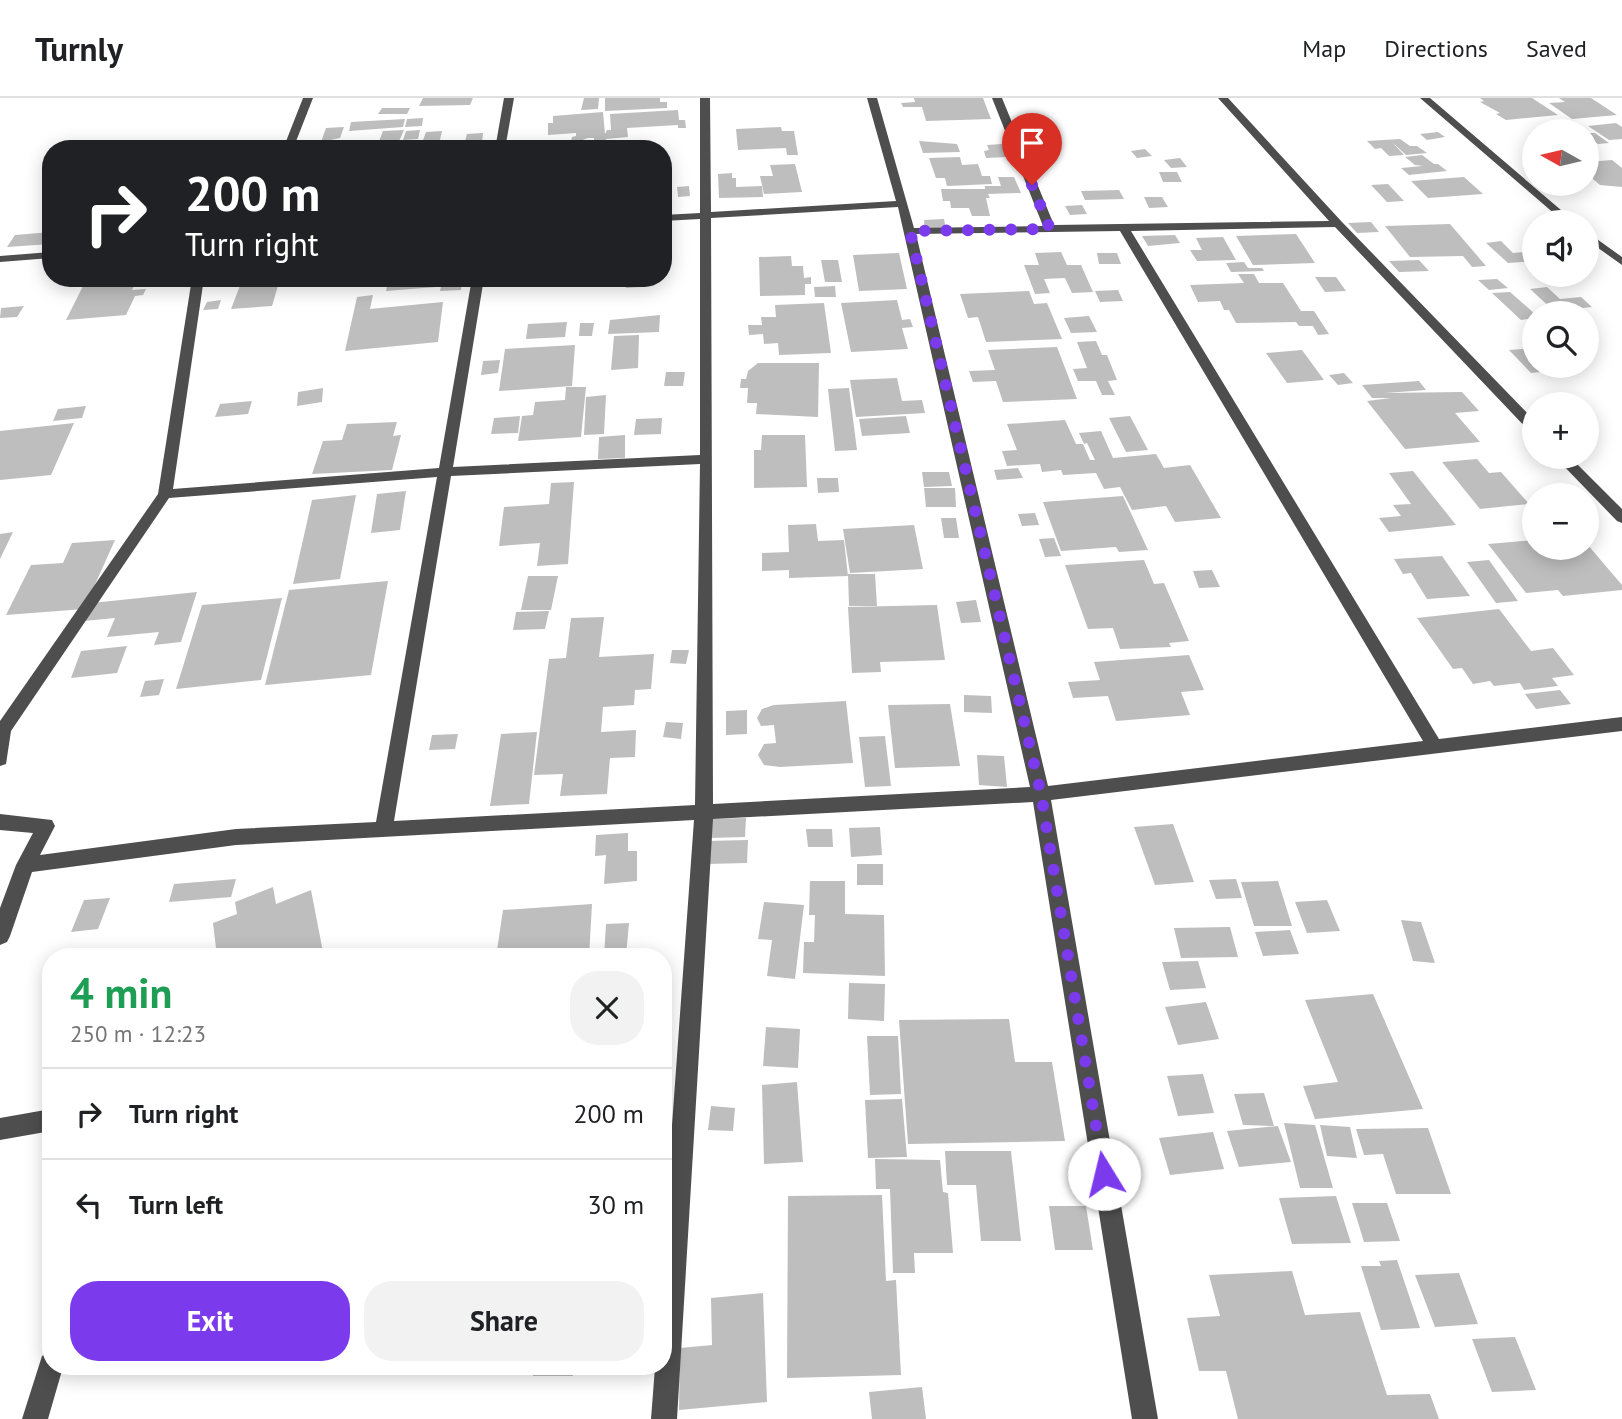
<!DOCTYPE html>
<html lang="en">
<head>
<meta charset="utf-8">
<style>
  body { margin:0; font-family:"PT Sans",sans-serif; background:#f2f2f2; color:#202124; height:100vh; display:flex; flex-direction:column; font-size:26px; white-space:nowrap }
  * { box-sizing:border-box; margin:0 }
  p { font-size:23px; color:#757577 }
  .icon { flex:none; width:38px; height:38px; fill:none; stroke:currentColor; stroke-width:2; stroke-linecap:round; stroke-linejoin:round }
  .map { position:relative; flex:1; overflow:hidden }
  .drawer { position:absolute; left:42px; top:850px; width:630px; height:427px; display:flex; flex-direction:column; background:#fff; border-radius:28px; box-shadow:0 4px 18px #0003 }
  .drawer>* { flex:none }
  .hud { position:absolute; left:42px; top:42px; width:630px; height:147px; border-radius:28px; box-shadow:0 4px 18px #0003; background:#202124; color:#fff; overflow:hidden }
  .needle { width:46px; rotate:278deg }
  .fabs { position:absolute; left:1522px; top:21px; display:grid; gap:14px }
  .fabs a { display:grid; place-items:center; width:77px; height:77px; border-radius:50%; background:#fff; box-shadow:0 4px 18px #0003; font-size:35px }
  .pin { position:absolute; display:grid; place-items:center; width:60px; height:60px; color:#fff; margin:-72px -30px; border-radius:50% 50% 50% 0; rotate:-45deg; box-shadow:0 0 7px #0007 }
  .pin .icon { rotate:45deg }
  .me { position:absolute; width:77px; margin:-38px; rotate:351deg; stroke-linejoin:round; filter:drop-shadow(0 0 5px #0008) }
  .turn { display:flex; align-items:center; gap:24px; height:147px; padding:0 28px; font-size:32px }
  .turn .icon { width:91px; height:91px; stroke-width:2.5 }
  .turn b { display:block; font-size:49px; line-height:60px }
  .round { display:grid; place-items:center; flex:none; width:74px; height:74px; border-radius:28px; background:#f2f2f2 }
  .summary { display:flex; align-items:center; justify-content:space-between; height:119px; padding:0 28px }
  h1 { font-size:42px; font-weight:700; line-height:52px; color:#1e9e55 }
  .action { display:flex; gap:14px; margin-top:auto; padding:14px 28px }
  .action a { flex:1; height:80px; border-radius:28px; background:#7c3aed; color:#fff; font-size:28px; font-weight:700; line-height:80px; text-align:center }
  .action a+a { background:#f2f2f2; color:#202124 }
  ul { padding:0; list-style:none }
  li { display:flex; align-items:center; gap:21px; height:91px; padding:0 28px; border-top:2px solid #e0e0e0 }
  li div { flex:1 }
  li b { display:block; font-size:26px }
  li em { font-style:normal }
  header { display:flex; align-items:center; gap:42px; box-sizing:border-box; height:98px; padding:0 35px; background:#fff; border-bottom:2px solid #e0e0e0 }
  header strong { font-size:33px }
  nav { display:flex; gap:38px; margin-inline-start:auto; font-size:24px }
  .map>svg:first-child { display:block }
  .building { fill:#bebebe }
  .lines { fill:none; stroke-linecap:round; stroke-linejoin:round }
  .minor { fill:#4e4e4e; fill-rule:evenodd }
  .route { stroke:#7c3aed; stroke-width:12; stroke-dasharray:0 21.6 }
</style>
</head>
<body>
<header>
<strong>Turnly</strong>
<nav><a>Map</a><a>Directions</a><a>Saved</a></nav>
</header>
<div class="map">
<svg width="1622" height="1321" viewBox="0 0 1622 1321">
  <rect width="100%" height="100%" fill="#fff"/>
  <path class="building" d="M423,0H473L470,7L419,8Z
    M584,0H599L598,11L581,12Z
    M605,0H660V4H667V10L605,13Z
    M914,0H983L991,21L926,23L922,9H903L901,5L915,4Z
    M1480,0H1532L1558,17L1506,22L1496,16L1500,15L1480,4L1484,3Z
    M1559,0H1591L1617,17L1572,21L1549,5L1565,4Z
    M382,10H410L407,16H378Z
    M678,12L679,22H685L686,30H678V27L627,30L628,39L606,41L607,47L594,48V40H588L580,43H587L585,51H550L552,44L571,43L572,39L576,38V35L548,37V25H553V18L603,14L605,36L607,32H611L610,16Z
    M423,20L422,28L405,29L407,21Z
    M405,21L403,29L349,33L351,24Z
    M1616,25L1622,29V41L1609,42L1588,28Z
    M344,29L340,40L321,44L326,30Z
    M781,29L782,33H794L798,57H787L786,50L738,52L736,31Z
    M404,32L396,50L376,51L383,33Z
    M420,32L418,41L403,42L406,33Z
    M442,33L440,42H423L426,34Z
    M1438,34L1445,39L1427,42L1420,36Z
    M483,35L482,46L464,47L467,36Z
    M1587,35H1595L1609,45L1598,46L1587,39Z
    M1400,41L1410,48H1417L1427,55L1406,57L1392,44L1404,57L1389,58L1381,50L1375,51L1367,43Z
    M360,42L357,50L338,51L340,43Z
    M919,43L957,46L960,54L923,55Z
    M1002,46L1007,59L986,60L984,53L989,52L987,47Z
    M1145,51L1152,58L1137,60L1131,53Z
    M1422,57L1434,66H1438L1447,73L1409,77L1401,70L1423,68L1415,67L1405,59Z
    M960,59L962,67L978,66L982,78H990L992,86L947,88L945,80H936L929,60Z
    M1180,60L1187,69L1171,70L1164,62Z
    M1612,62L1622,70V89L1600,87L1587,76V72H1590L1587,64Z
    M795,66L802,94L764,96L760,78H773L770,67Z
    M1159,74H1177L1182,84H1163Z
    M732,75V80H736V89L762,88L763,99L719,100L718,76Z
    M998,79H1014L1021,95L988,96L990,100H986L990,118H972L969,110H951L950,103H943L941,91H985V88H1001Z
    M1464,79L1483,96L1428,100L1411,83Z
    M1388,86L1404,103L1387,104L1371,87Z
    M689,88L690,98L678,99L677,89Z
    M1119,92L1124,101L1085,102L1081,93Z
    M1144,99H1162L1168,109L1149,110Z
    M1082,107L1087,116L1070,117L1065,108Z
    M944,121L946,132H925L924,122Z
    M1371,124L1379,134L1357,135L1348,125Z
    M1450,126L1486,168L1472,169L1463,158L1410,159L1385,128Z
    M51,134V146L7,149L15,137Z
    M1296,136L1315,165L1253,167L1236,138Z
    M1175,137L1180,145L1148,148L1142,138Z
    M1223,139L1236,162L1197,163L1190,152H1202L1196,140Z
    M1501,143L1513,155L1534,153L1535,163L1508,165L1486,145Z
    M1061,154L1067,167H1081L1093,194L1072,195L1065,180L1044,181L1050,195L1035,196L1024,167H1039L1035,155Z
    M899,155L907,191L859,193L853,157Z
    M1097,155H1117L1121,166H1099Z
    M791,158L792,168H803L804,180L811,179V186H805V197L760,198L759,159Z
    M821,162H838L842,184H825Z
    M1419,162L1429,173L1399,174L1389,163Z
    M1244,164L1248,170H1262L1264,173L1231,174L1226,165Z
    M1238,176H1254L1259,185H1283L1301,213H1314L1329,236L1318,237L1313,228H1299L1296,224L1236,225L1229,212H1224L1220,203L1198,204L1190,187L1244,185Z
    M1315,179H1336L1346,193L1325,194Z
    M87,180H138L132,192L146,191L143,197L135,198L126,217L66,222Z
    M389,180H438L436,189L386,193Z
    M443,180H462L461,192L440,193Z
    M280,181L272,208L231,211L241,185Z
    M654,181V188L626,190V182Z
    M1497,181L1508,190L1489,192L1478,182Z
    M835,188L836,199H815L814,189Z
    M1547,189L1560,201L1581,199L1592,209L1554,213L1530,191Z
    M1118,192L1123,203L1100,204L1095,193Z
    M1029,193L1034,206L1047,205L1062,241L986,244L978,219L968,220L960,196Z
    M1510,194L1535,216V220L1521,222L1492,195Z
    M373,197L370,211L443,204L438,244L345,253L357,199Z
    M221,202L218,211L203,212L207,204Z
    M897,202L902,222L910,221L913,229L902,230L908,251L851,254L841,205Z
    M824,205L831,255L779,257L778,245L764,246L763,236L749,237L748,227H762L761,219H776L775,207Z
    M24,208L17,219L0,220L1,210Z
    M660,217L659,234L608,236L610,222Z
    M1089,218L1097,234L1071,235L1064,220Z
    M567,224L565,239L526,241L528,226Z
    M580,225H594L592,238H579Z
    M639,237L638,270L611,272L614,238Z
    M1096,243L1102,257H1107L1117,282L1108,283L1115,297H1102L1096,283H1078L1073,271L1087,270L1077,244Z
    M575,247L572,288L499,293L505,251Z
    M1057,249L1077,301L1003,304L996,283L973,284L969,273L995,272L988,252Z
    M1535,250V268H1563L1567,271L1531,275L1509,252Z
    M1302,252L1324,282L1287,285L1266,255Z
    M500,262L498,275L481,277L483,263Z
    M758,265H819L818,319L756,316L757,305H747L748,290H740L741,281H746L748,273Z
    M666,274H685L683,288H664Z
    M1344,275L1353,285L1338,287L1329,277Z
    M897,280L902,303L922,302L925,315L856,319L850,282Z
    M1419,283L1426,292L1385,295L1462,294L1479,313L1455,315L1480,344L1405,351L1367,303L1391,300H1372L1362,287Z
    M566,289H586L581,339L518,343L522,318L533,317L535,304L565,302Z
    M323,290L322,304L297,308L298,294Z
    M849,290L857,352L835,353L828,291Z
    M606,297L604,336L584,337L586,299Z
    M252,303L248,316L215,319L220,306Z
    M86,308L82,320L53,323L58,311Z
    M520,318L518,335L491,336L494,320Z
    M906,318L910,335L862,338L859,321Z
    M1130,318L1148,352L1126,354L1109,320Z
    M662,320L661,336L634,337L636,321Z
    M1065,322L1076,346H1083L1090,362H1095L1087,345L1084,346L1079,335L1101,333L1113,360L1156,356L1164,370L1190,367L1221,420L1175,424L1166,408L1132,412L1120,389L1104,391L1096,375L1063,377L1061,372L1042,374L1040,366L1007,368L1002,353L1017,352L1007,326Z
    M397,324L393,338L401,337L392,372L312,376L323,343L342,342L347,326Z
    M74,325L51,377L0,382V333Z
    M625,337V360L598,361L599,339Z
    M762,337H805L807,389L754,390V352H761Z
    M1477,361L1489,375L1501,374L1529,406L1480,411L1442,364Z
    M1018,370L1023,380L997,382L994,372Z
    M1413,373L1456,427L1389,434L1379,420L1401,418L1393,407L1411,406L1389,375Z
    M922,374H949L952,388L924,389Z
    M817,380H838L839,394L818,395Z
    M574,384L568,466L537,468L540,445L499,448L504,409L549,406L551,385Z
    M924,390H955L956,409H926Z
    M406,393L400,432L371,435L377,396Z
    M356,397L340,481L293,486L312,402Z
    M1123,398L1148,452L1119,454L1116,449L1061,453L1043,404Z
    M1035,415L1039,427L1022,428L1018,416Z
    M941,420H956L959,440H944Z
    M816,426L818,443L844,442L848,478L789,480V472L762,473V455L789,454L788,427Z
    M914,427L923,471L850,475L843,431Z
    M13,434L0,461V436Z
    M1054,440L1061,458L1045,459L1039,441Z
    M115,442L84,511L6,517L31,467L63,465L72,445Z
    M1535,442V450H1587V446L1622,487V492L1563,498L1558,492L1526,495L1488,446Z
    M1442,458L1470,498L1427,501L1411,475L1403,476L1394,461Z
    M1144,462L1154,486L1164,485L1189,543L1169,545L1171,549L1120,551L1113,530L1088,531L1065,467Z
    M1489,462L1518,503L1496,505L1467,464Z
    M1212,472L1220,489L1199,490L1193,473Z
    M848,476H875L877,508H849Z
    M528,478H558L551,512H521Z
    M388,483L371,577L265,587L289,492Z
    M197,494L181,544L154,547L159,534L107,539L115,520L84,523L92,505Z
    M282,500L261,582L176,591L202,507Z
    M976,502L981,524L961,525L956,504Z
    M937,507L945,562L880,564L881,574L852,575L848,509Z
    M1499,511L1531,553L1553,550L1574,577L1552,580L1558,588L1524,592L1520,585L1494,588L1490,583L1473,586L1462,570L1453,571L1417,520Z
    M549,513L545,531L513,532L516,514Z
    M604,519L599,559L654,556L651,591L635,592L634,607L603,609L601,634L636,632L635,659L610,660L607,696L560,698L563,676L534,677L549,561L566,560L571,520Z
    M127,548L117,575L71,580L81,553Z
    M672,552H689L686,566L670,565Z
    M1189,557L1204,592L1181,594L1190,617L1116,623L1108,598L1073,600L1068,584L1100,582L1094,564Z
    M164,581L159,597L140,599L145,583Z
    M1560,592L1571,606L1536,611L1525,596Z
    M964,597L991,598L992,615L964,614Z
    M846,603L853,665L780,669L764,667L758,657L764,646L776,645L774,627L761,628L757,620L762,611L774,607Z
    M950,606L960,668L895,670L888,607Z
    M747,612V636L726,637V613Z
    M666,624L683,625L681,641L663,639Z
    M537,634L529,706L490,708L501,636Z
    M458,636L455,651L429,652L432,637Z
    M885,638L891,688L865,689L859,639Z
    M977,657L1004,658L1007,689L979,687Z
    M746,720L745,739L709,740L710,721Z
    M1173,726L1194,784L1155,787L1134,729Z
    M880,729L882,757L851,759L849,730Z
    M806,731H832L833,749H808Z
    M628,735V753H637V783L604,786L606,757L595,758L596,737Z
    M748,742L747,765L706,766L707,743Z
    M857,766H883V787H857Z
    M236,781L231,799L169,804L174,786Z
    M1236,781L1242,800L1216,801L1209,782Z
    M810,783H845V816L884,817L885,878L803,875L804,844H814L815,817H809Z
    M1278,783L1292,828H1254L1241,784Z
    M273,789L276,806L311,792L324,859H217L213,825L237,816L235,804Z
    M110,800L98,831L71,834L84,802Z
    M1327,802L1340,833L1307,835L1295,804Z
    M764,804L804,807L795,881L767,878L772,842L758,841Z
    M592,806L589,859H496L503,812Z
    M1401,822L1421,824L1435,865L1413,863Z
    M629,825L626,858L604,859L606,826Z
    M1230,829L1238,859L1181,860L1174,830Z
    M1290,832L1299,856L1263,858L1255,834Z
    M1198,863L1206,890L1170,892L1162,864Z
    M849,885L885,886L884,923L848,921Z
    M1373,896L1423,1011L1315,1021L1303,988L1338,984L1305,902Z
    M1206,904L1219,941L1178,947L1165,909Z
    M1009,921L1015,964H1052L1065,1043L908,1046L899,922Z
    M766,929L800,931L798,970L763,968Z
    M867,938H898L901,996L870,997Z
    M1203,976L1214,1015L1178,1018L1167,978Z
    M797,984L803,1064L764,1066L762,987Z
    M1264,995L1274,1028L1243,1027L1234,996Z
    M902,1001L907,1059L868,1060L865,1002Z
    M711,1008L735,1010L733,1033L708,1032Z
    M1284,1025L1315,1027L1333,1090H1300Z
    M1320,1027L1350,1029L1357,1060L1327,1058Z
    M1278,1028L1291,1064L1239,1069L1227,1033Z
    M1428,1030L1451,1096H1396L1383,1056L1364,1057L1356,1031Z
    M1213,1034L1224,1071L1170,1077L1159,1040Z
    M945,1053H1011L1021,1143H981L976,1087H947Z
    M875,1061L940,1062L943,1094L948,1095L953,1155H914L915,1175H893L890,1091H876Z
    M882,1097L886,1183L896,1182L901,1277L787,1280L788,1098Z
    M1336,1098L1351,1145L1292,1146L1279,1100Z
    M1352,1105H1387L1400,1143L1364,1144Z
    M1049,1108H1086L1093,1152H1055Z
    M1397,1162L1420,1230L1381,1232L1361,1168H1381L1379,1163Z
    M1292,1173L1305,1217L1360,1214L1387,1297L1430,1296L1439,1321H1238L1226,1273H1199L1187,1220L1220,1218L1209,1177Z
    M1459,1175L1478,1226L1435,1229L1415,1177Z
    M763,1195L767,1304L679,1312L680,1250L712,1247L711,1200Z
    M1515,1239L1536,1292L1492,1294L1472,1241Z
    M534,1269H574L573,1278H533Z
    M922,1289L926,1321H872L869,1294Z"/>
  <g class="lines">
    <path class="minor" d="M303,0H313L293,51H283Z
      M504,0H514L505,51H495Z
      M700,0H710L711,114L896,103L867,0H877L914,130L1043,128L992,0H1002L1054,127L1329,123L1218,0H1228L1342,124L1535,323V335L1530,334L1335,129L1131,133L1439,641L1622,619V633L1051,702L1158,1321H1132L1033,704L713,721L677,1321H651L655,1269H663V1152L694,722L236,747L32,774L10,838L7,844L0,847V810L16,767L33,735L0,732V716L52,722L55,728L40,757L236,731L376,724L437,379L169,400L11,633L6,666L0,668V623L158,396L192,180H204L173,391L439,370L472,180H484L453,369L700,357V121L663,123V117L700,115ZM898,109L1030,689L713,706L711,120ZM1120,133L1423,643L1048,688L916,136ZM700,366L695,707L394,723L451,378Z
      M1420,0H1430L1575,124H1564Z
      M1587,134L1622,159V167L1587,142Z
      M51,154V160L0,164V158Z
      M1555,359H1570L1622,411V425L1617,423Z
      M51,1011V1033L0,1042V1020Z
      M51,1254V1269H63L48,1321H22L42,1258Z"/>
  </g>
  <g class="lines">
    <path class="route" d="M1032,87L1050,131L910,133L1041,696L1104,1076"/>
  </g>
</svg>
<div class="fabs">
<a><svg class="needle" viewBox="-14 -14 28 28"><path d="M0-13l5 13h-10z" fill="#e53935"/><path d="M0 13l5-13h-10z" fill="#757577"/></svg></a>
<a><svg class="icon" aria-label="sound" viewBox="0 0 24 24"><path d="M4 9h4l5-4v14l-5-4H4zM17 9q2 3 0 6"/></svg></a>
<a><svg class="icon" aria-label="search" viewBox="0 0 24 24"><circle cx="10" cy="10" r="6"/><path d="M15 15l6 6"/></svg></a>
<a>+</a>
<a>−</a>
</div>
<div class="pin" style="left:1032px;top:87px;background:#d93025"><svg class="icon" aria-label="arrive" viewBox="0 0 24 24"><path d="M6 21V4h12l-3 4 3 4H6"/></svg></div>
<svg class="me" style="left:1104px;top:1076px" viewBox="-20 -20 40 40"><circle r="19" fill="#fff"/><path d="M0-13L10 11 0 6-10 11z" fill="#7c3aed"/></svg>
<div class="hud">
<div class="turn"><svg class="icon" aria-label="right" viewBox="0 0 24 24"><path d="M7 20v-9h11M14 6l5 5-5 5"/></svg><div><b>200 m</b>Turn right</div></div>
</div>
<section class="drawer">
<div class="summary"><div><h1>4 min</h1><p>250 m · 12:23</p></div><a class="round"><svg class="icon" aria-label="close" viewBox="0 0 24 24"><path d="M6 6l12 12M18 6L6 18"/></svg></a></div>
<ul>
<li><svg class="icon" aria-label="right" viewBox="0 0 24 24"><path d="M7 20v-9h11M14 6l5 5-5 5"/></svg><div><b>Turn right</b></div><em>200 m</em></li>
<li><svg class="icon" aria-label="left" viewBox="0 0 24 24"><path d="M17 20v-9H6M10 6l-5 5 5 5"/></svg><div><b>Turn left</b></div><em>30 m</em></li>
</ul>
<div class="action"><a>Exit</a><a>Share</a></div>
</section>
</div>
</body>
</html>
